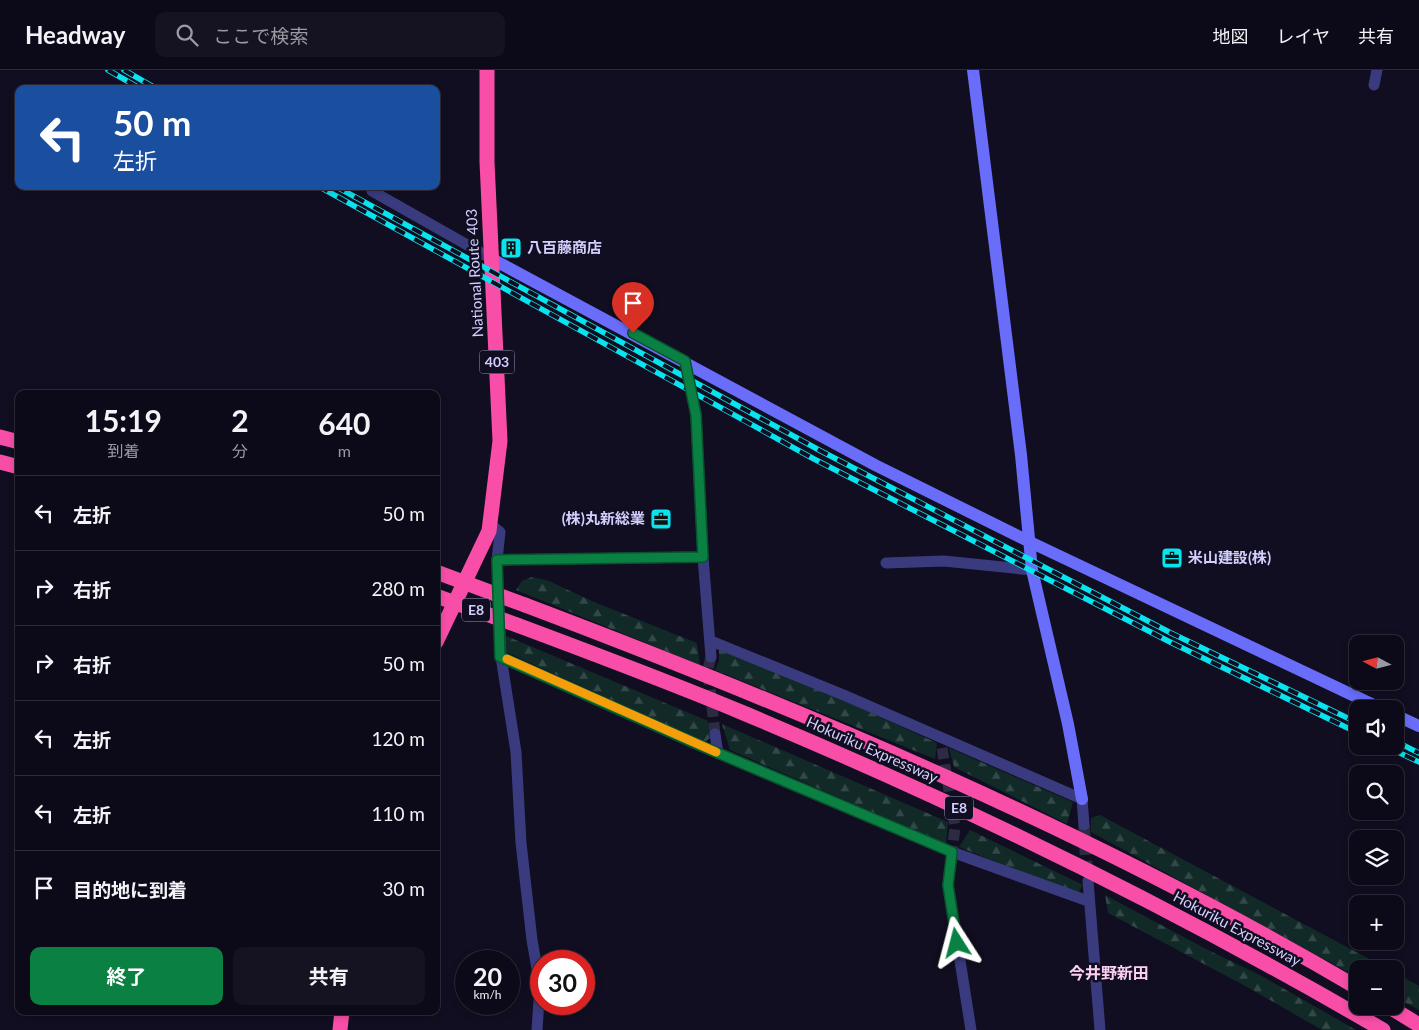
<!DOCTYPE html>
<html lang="ja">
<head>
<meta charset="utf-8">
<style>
  body { margin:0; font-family:Lato,"Noto Sans JP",sans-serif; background:#151321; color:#f1f3f6; height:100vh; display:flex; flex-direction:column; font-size:19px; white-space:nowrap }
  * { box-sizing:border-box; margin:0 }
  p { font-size:16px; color:#9a9aa2 }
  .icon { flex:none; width:28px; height:28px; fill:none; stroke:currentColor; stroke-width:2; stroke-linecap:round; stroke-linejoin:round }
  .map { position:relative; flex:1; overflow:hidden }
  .sheet { position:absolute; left:15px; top:320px; width:425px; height:625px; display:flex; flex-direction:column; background:#0c0a18; border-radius:10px; box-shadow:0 2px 8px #0003,0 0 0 1px #2c2b37 }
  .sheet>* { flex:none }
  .top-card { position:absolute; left:15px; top:15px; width:425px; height:105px; border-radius:10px; box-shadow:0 2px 8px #0003,0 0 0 1px #2c2b37; background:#1a4fa0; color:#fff; overflow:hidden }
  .needle { width:32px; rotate:277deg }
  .buttons { position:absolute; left:1349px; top:565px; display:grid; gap:10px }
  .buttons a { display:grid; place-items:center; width:55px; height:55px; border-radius:10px; background:#0c0a18; box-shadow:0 2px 8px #0003,0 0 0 1px #2c2b37; font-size:25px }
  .speed { position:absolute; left:455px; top:880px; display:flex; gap:10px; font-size:25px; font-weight:700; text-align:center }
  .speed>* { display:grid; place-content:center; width:65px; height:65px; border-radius:50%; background:#0c0a18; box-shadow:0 2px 8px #0003,0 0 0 1px #2c2b37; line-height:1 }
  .speed small { font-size:12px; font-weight:400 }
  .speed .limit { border:8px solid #d22; background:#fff; color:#111 }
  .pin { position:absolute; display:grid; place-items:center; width:42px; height:42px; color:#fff; margin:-51px -21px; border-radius:50% 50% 50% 0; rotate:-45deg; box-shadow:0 0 5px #0007 }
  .pin .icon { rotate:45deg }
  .me { position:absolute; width:55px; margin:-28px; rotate:351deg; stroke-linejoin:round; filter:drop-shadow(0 0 4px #0008) }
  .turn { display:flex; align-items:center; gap:18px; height:105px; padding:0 15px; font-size:22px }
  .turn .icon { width:65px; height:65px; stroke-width:2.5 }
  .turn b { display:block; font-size:35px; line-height:42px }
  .eta { display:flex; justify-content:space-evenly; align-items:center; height:85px; text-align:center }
  .eta b { font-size:30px; font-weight:700; line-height:35px }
  .cta { display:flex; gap:10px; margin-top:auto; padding:10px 15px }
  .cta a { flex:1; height:58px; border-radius:10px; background:#0b8043; color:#fff; font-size:20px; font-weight:700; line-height:58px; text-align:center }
  .cta a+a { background:#151321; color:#f1f3f6 }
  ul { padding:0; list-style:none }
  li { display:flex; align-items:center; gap:15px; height:75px; padding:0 15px; border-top:1px solid #2c2b37 }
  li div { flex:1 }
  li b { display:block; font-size:19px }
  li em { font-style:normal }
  header { display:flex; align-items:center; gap:30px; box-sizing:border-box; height:70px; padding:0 25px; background:#0c0a18; border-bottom:1px solid #2c2b37 }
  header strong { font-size:24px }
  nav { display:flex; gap:28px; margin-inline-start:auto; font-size:18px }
  .search { width:350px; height:45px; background:#151321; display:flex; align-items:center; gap:12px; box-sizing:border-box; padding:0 18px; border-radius:10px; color:#9a9aa2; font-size:19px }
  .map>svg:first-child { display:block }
  .forest { fill:url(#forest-firs) }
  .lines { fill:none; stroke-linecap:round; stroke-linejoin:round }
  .street-tunnel { stroke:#2d2b41; stroke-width:11; stroke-dasharray:11 5.5; stroke-linecap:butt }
  .secondary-tunnel { stroke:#2d2b41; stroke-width:12; stroke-dasharray:12 6; stroke-linecap:butt }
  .street { stroke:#3a3b7e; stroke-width:11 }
  .secondary { stroke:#696dfa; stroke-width:12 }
  .highway { stroke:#f94ea8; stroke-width:15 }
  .rail-casing { stroke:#08e4ef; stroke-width:5.5 }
  .rail { stroke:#100e20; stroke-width:4; stroke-dasharray:11; stroke-linecap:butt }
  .highway-bridge { stroke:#f94ea8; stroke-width:15 }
  .route-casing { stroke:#07532c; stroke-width:12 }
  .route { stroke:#0b8043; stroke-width:9 }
  .slow { stroke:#f59e0b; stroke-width:9 }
  .labels { text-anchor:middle; stroke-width:5; stroke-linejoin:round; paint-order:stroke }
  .shield { fill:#100e20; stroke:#9894bb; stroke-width:1 }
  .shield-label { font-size:14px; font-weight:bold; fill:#d2cefd }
  .poi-label { font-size:15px; font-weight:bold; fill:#d2cefd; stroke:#100e20; text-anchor:start }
  .street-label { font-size:15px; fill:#d2cefd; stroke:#100e20 }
  .neighbourhood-label { font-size:16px; font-weight:bold; fill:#fdd0ef; stroke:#100e20 }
</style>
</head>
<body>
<header>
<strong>Headway</strong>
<div class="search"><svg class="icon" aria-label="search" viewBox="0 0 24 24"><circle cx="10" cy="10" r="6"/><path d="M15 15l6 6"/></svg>ここで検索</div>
<nav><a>地図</a><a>レイヤ</a><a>共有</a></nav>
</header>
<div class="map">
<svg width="1419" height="960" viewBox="0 0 1419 960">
  <defs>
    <pattern id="forest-firs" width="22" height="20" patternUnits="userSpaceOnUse" patternTransform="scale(1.25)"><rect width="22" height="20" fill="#112a28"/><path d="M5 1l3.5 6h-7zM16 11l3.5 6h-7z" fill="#334848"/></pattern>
  </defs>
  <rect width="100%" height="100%" fill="#100e20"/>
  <path class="forest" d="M532,507L549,511L594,532L697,573L700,595L516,520L522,511Z
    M506,566L708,651L710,668L705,672L506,582Z
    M719,580L845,631L937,673L935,689L715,600L719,591Z
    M722,654L948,752L946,774L730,680Z
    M949,678L1073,732L1067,754L954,697Z
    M1100,745L1388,899H1358L1357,907L1091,762V748Z
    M970,760L1083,815L1077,825L959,777Z
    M1105,825L1208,880L1260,905L1356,960H1322L1249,918L1108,843Z
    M1395,903L1419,916V940L1395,927Z"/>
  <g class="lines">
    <path class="street-tunnel" d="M711,587L708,599L715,664
      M942,678L955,757L952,782"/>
    <path class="secondary-tunnel" d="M1084,755L1087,808"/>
    <path class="street" d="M1374,15L1377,0
      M372,121L492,189
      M685,291L696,345L703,487L711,587
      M490,454L500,462L497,490L501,587L516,682L521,773L532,870L540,916L537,960
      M497,490L703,487
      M886,493L944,491L1032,500
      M711,571L846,626L1082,729L1084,755
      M501,587L699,675L952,782L1088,831
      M715,664L718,683
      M952,782L948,815L971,960
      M1088,811L1100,960"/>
    <path class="secondary" d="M973,0L1021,385L1032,500L1068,654L1082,729
      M492,189L875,395L1030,472L1382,639
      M1395,645L1419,656"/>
    <path class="highway" d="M0,367L19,372
      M0,392L19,397
      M525,535C811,643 1094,763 1358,918
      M517,555C592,583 667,611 741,642C962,734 1177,840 1383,960
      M436,572L489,461L500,371L487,92V0
      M1388,936L1419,955
      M340,960L342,941"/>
    <g class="rail-casing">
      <path id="rail" d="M108,0L141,19
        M124,0L157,19
        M318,116L814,389L1172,573L1358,663
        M335,116L819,380L1171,563L1358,653
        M1395,671L1419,683
        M1385,676L1419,692"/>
    </g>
    <use href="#rail" class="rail"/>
    <path class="highway-bridge" d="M439,503L525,535
      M436,526L517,555"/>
  </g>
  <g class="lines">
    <g class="route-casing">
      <path id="route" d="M633,263L685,291L696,345L703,487L497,490L500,587L699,675L952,782L948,815L957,873"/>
    </g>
    <use href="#route" class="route"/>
    <path class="slow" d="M507,589L716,682"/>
  </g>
  <defs>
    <g id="building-square" transform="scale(1.125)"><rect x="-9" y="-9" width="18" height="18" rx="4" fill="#08e4ef" stroke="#100e20"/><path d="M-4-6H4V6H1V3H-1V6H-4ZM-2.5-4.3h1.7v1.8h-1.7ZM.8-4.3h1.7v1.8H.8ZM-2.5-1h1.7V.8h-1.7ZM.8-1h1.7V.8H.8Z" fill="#111"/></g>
    <g id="office-square" transform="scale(1.125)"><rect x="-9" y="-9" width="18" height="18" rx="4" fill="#08e4ef" stroke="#100e20"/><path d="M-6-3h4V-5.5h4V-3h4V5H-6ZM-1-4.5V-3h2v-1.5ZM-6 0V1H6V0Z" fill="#111"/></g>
  </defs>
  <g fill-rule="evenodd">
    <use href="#building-square" x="511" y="178"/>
    <use href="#office-square" x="661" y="449"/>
    <use href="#office-square" x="1172" y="488"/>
  </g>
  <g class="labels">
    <g class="shield">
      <rect x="479.5" y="280.5" width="35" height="23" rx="4"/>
      <rect x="462" y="528.5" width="28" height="23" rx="4"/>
      <rect x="945" y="726.5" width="28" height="23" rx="4"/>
    </g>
    <g class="shield-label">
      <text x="497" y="297">403</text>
      <text x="476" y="545">E8</text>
      <text x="959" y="743">E8</text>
    </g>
    <g class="poi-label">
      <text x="527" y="183">八百藤商店</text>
      <text x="645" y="454" text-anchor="end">(株)丸新総業</text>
      <text x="1188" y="493">米山建設(株)</text>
    </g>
    <g class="street-label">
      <text transform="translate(475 203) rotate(-93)" y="5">National Route 403</text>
      <text transform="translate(872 680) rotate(24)" y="5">Hokuriku Expressway</text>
      <text transform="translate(1237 859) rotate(28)" y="5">Hokuriku Expressway</text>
    </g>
    <g class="neighbourhood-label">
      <text x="1109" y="909">今井野新田</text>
    </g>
  </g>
</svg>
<div class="buttons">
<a><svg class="needle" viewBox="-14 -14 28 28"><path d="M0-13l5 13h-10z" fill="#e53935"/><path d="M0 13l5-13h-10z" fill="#9a9aa2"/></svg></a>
<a><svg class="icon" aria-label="sound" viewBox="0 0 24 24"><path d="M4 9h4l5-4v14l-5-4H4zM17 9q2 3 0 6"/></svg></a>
<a><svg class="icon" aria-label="search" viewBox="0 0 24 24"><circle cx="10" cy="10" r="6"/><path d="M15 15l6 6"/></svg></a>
<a><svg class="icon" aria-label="layers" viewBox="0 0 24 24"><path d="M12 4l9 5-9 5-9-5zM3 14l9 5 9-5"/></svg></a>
<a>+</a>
<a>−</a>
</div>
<div class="speed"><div>20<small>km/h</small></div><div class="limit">30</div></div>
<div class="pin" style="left:633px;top:263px;background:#d93025"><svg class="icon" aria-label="arrive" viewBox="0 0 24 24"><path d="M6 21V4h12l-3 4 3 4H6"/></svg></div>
<svg class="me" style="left:957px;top:873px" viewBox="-20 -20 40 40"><path d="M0-17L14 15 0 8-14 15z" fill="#0b8043" stroke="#fff" stroke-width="4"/></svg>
<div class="top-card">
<div class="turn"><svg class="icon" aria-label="left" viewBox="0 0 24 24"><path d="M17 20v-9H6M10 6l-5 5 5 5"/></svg><div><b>50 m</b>左折</div></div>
</div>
<section class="sheet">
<div class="eta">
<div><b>15:19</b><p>到着</p></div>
<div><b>2</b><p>分</p></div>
<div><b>640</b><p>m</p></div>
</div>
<ul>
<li><svg class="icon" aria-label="left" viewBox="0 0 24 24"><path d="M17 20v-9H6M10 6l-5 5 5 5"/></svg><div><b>左折</b></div><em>50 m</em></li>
<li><svg class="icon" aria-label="right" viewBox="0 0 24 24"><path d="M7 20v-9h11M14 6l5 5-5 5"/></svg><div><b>右折</b></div><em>280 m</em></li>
<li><svg class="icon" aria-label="right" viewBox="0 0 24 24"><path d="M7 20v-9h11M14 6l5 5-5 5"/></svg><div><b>右折</b></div><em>50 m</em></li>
<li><svg class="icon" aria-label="left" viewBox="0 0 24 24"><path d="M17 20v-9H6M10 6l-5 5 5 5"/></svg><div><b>左折</b></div><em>120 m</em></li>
<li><svg class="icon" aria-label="left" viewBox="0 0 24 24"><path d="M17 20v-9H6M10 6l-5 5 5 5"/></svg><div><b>左折</b></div><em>110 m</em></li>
<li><svg class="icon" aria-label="arrive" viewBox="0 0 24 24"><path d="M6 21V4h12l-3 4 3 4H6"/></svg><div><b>目的地に到着</b></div><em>30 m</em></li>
</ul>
<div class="cta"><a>終了</a><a>共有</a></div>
</section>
</div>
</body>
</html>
